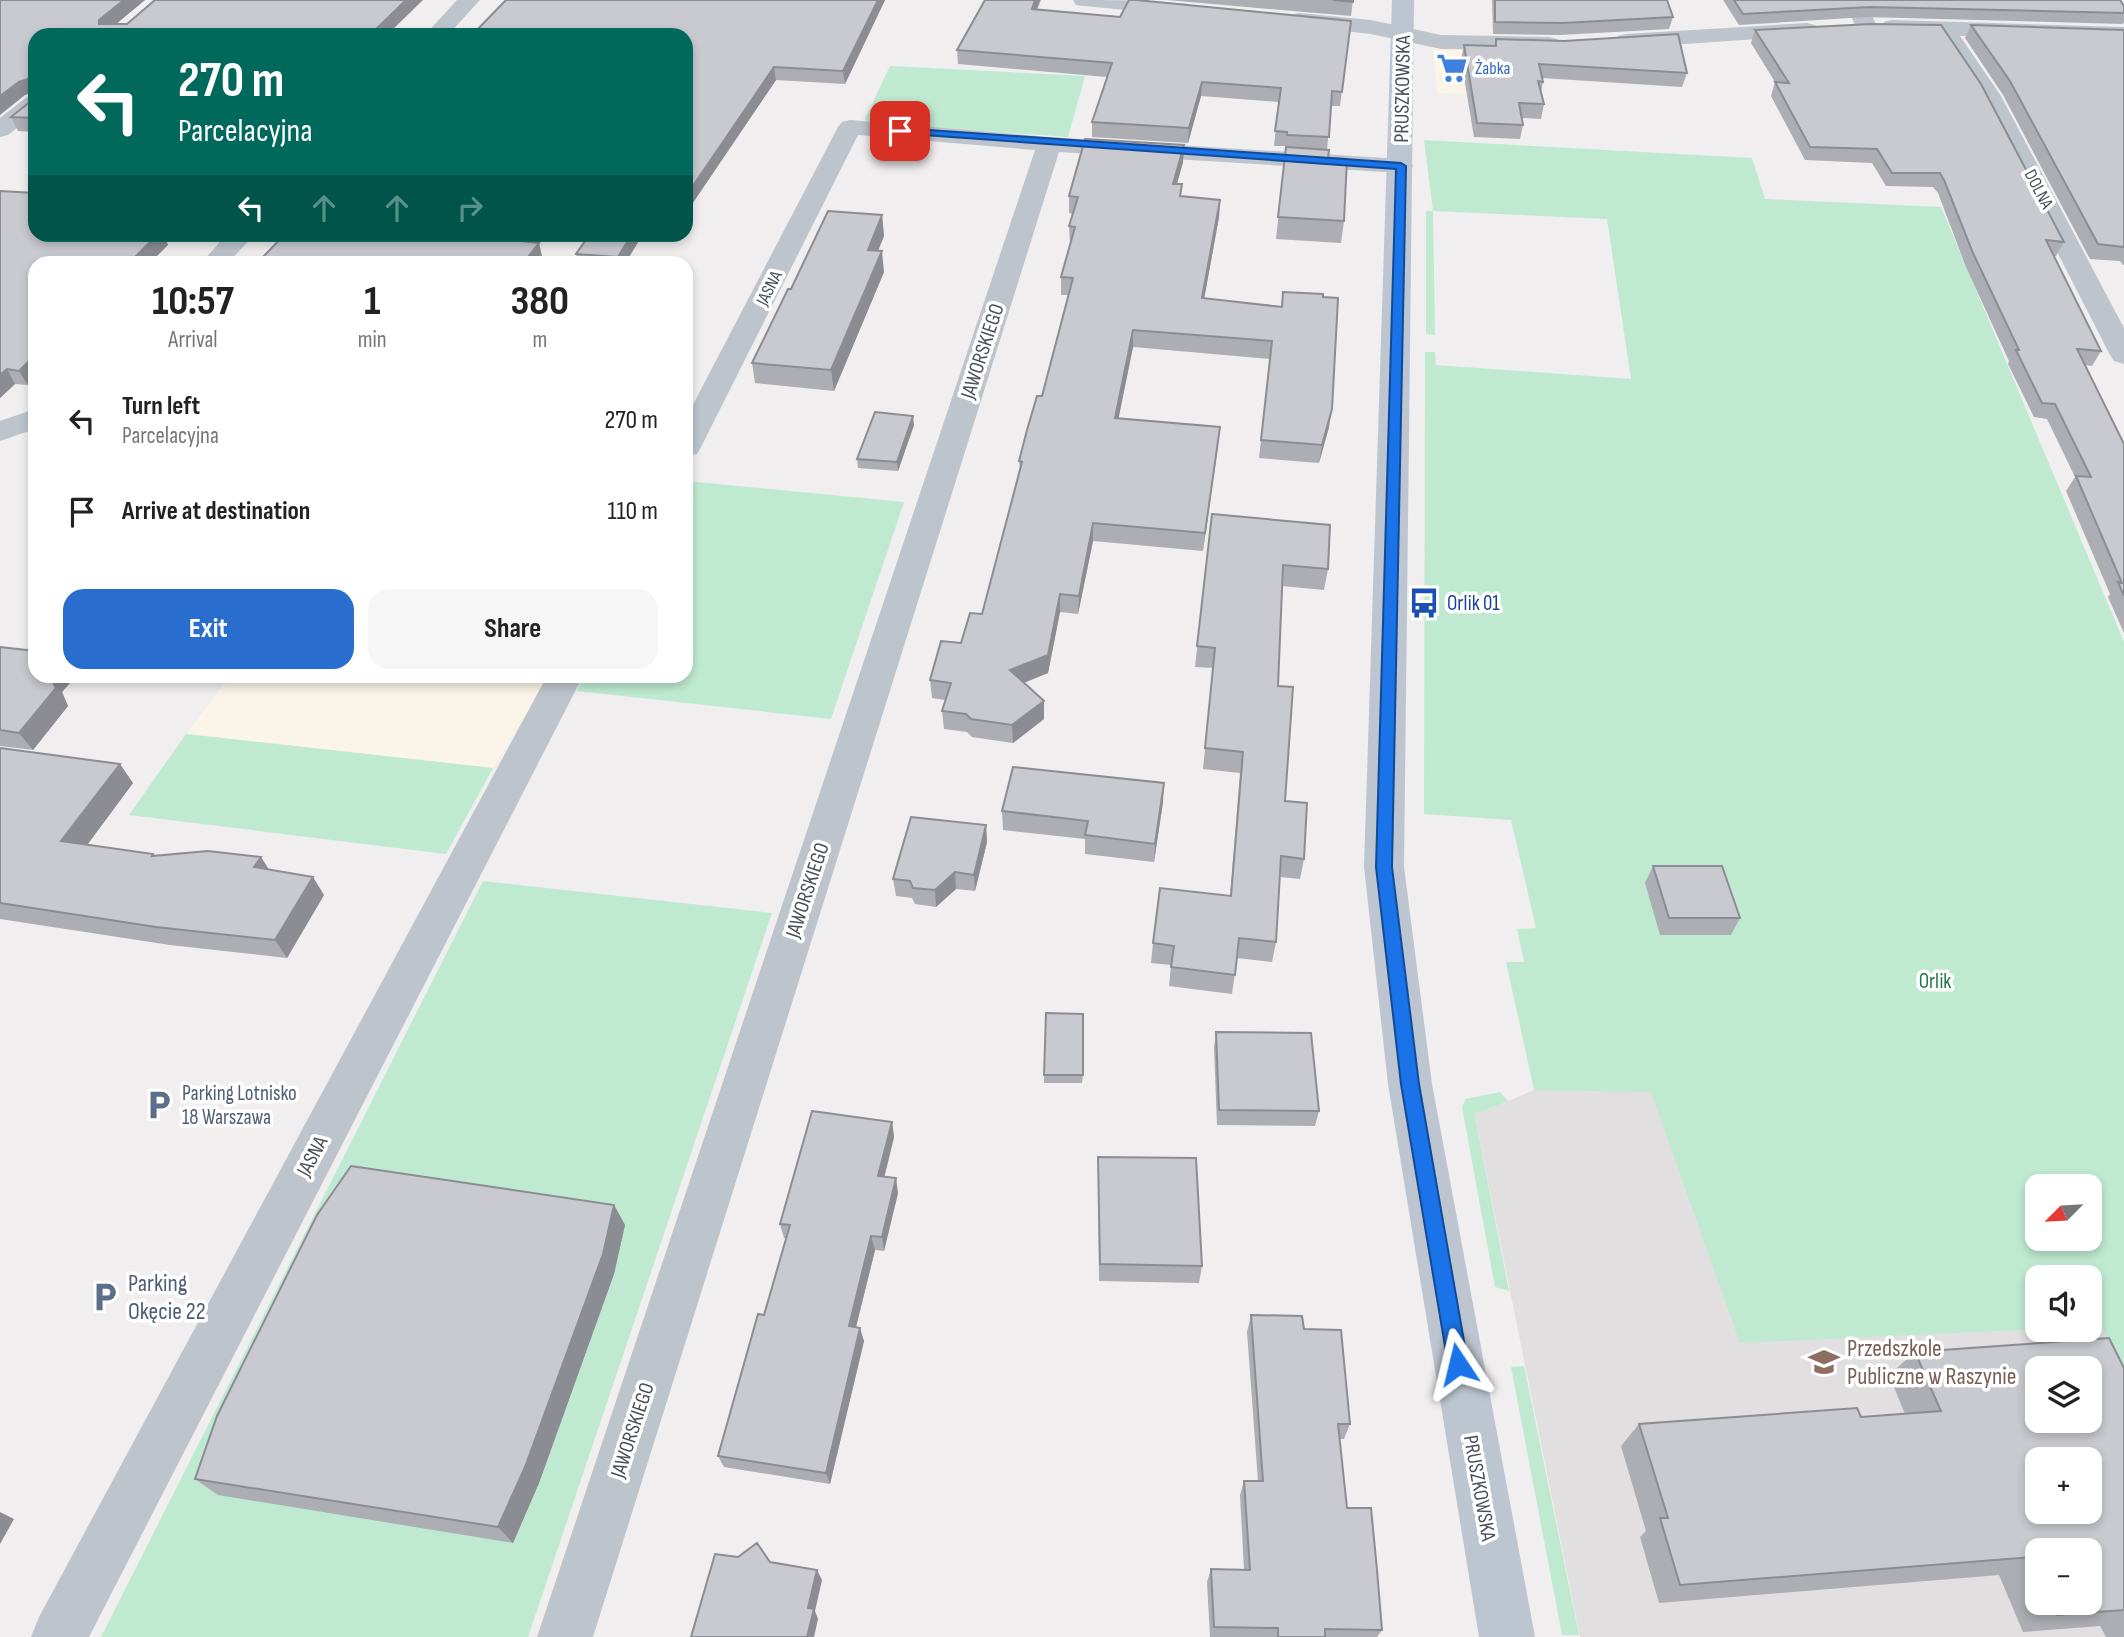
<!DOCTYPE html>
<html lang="en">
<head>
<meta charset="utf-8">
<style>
  body { margin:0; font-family:"Sofia Sans Condensed",sans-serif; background:#f6f6f6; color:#222; height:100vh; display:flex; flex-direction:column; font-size:26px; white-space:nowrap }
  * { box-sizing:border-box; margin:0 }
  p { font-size:23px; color:#767676 }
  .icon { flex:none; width:38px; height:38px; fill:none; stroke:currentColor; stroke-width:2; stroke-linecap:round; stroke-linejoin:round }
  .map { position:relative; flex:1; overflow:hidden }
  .panel { position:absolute; left:28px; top:256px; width:665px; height:427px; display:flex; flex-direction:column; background:#fff; border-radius:21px; box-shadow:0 4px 10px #0003 }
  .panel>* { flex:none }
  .top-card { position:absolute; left:28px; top:28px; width:665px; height:214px; border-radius:21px; box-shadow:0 4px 10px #0003; background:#00695c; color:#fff; overflow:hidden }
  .needle { width:46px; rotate:246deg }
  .tools { position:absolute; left:2025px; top:1174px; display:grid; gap:14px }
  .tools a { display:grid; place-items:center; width:77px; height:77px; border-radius:14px; background:#fff; box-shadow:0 4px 10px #0003; font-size:35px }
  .pin { position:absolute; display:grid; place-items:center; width:60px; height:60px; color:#fff; margin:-30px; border-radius:14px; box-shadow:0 4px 10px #0006 }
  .me { position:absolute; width:77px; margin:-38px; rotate:350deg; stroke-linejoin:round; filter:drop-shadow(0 0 5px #0008) }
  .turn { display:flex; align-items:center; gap:24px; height:147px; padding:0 35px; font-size:32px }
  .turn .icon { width:91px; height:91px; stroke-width:2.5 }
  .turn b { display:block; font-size:49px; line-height:60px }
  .lanes { display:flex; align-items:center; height:66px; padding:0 35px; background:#0003; justify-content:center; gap:35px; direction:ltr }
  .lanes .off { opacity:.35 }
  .eta { display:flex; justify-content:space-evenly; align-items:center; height:119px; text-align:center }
  .eta b { font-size:42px; font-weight:700; line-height:49px }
  .action { display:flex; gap:14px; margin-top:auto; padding:14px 35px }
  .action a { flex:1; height:80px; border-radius:21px; background:#296dce; color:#fff; font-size:28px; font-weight:700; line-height:80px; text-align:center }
  .action a+a { background:#f6f6f6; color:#222 }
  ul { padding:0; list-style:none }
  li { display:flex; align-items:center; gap:21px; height:91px; padding:0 35px }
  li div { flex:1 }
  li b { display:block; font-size:26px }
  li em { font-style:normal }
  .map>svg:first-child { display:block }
  .commercial { fill:#faf5e8 }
  .education { fill:#e1dfdf; fill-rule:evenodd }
  .green { fill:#bfead1; fill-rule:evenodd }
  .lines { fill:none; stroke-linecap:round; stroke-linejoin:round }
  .street { fill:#bdc4cb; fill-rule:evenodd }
  .secondary { fill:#bdc5d0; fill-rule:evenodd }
  .wall { fill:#acaeb3; fill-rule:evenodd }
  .shaded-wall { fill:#8c8d92 }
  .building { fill:#c8cad0; stroke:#8c8d92; stroke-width:2; fill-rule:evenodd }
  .route { fill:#1a73e8; stroke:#114b97; stroke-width:2 }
  .labels { text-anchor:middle; stroke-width:7; stroke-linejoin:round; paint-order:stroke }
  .far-shop-label { font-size:18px; fill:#366cbe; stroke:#fff; text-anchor:start }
  .far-street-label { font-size:18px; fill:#475059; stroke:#fff }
  .street-label { font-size:21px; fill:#475059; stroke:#fff }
  .transit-label { font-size:21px; fill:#164399; stroke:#fff; text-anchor:start }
  .park-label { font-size:21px; fill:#1f734b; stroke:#fff }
  .service-label { font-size:21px; fill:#4e5e75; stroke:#fff; text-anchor:start }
  .near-service-label { font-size:24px; fill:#4e5e75; stroke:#fff; text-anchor:start }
  .near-education-label { font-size:24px; fill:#785e54; stroke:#fff; text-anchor:start }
</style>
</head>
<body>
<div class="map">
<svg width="2124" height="1637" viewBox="0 0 2124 1637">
  <rect width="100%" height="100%" fill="#f0eeee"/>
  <path class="commercial" d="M1433,48L1530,52L1540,96L1437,93Z
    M230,676H549L493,768L186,734Z"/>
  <path class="education" d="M1534,1090L2124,1097V1637H1580L1474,1112H1482ZM2037,1186H2090V1239H2037ZM2037,1278H2090V1330H2037ZM2037,1368H2090V1421H2037ZM2037,1460H2090V1512H2037ZM2037,1550H2090V1603H2037Z"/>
  <path class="green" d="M890,66L1085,76L1068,137L868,123L865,119Z
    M1424,140L1752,158L1765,199L1941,207L2124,642V1370L2101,1326H2090V1278H2037V1329L1740,1343L1651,1092L1534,1090L1506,962H1524L1517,929L1536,928L1511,820L1424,814L1425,352H1435L1436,365L1631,379L1607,219L1433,211L1435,335L1426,334V211H1433ZM2037,1186H2090V1239H2037Z
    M686,481L904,502L831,719L577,691L584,676H686Z
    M186,734L493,768L446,854L129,815Z
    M483,881L772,913L528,1637H101Z
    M1500,1092L1508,1101L1482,1112H1474L1509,1291L1495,1287L1462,1107L1466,1099Z
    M1524,1366L1579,1635H1562L1511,1367Z"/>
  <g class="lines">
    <path class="street" d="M457,0H480L448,35H425Z
      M1073,0C1110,0 1151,0 1188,4L1191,9L1188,14L1180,15L1084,6L1076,5Z
      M1844,0H1866L1877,27L1874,32H1858Z
      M1299,13L1371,20L1441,35L1549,37L1557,39L1560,44L1557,49L1549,51L1441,49L1371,34L1291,25L1288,20L1291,15Z
      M1892,20L2124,27V41L1960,36L2001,96L2124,328V364L2114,361L2110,355L1977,96L1938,35L1884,32L1881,27L1884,22Z
      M1807,23L1815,25L1818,30L1815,35L1626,48L1618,46L1615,41L1618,36L1626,34Z
      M35,95V114L8,135L0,137V118L27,97Z
      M850,120L1049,137L1401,159L1410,161L1413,166L1410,171L1401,173L1059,152L593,1637H537L1035,150L858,135L701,447L697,454L686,456V418L838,127L842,122Z
      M227,234H255L229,262H202Z
      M35,409V429L0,441V421Z
      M547,676H583L89,1637H31L39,1617Z"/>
    <path class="secondary" d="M1392,0H1414L1404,867L1432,1084L1535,1637H1479L1388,1084L1364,867Z"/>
  </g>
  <path class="wall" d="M0,0H145L116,24H127L423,0L35,35V132L18,131L11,117L31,101V93L25,95Z
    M885,0L845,84L776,80L686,213V35Z
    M985,0H1041L1037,10L1120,17L1351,21L1340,106H1331L1327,150L1344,221L1341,243L1276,239L1286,146H1274L1279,102L1201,96L1188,143L1092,137V122L1107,77L958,64L957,50Z
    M1167,0H1353L1351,16Z
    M1492,0H1667L1673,17L1669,29L1560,35L1493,34Z
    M1723,0H2120L2124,6V22L2123,24L1866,17L1739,25Z
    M1971,25L2124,30V265H2123L2120,261L2090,259L2003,95L1965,38Z
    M1755,30L2064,242L2056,256H2054L2101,351L2092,366L2085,365L2124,444V633L2108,597L2110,594L2066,491L2075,477L2047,419L2034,417L2008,364L2009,361L1966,267L1938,193L1933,187L1886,186L1872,163L1805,160L1771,96L1775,82L1751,43Z
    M1496,39L1687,73L1682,87L1542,78L1543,82L1541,92L1544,104L1541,119L1522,118L1523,125L1520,139L1474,137L1461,59L1464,45L1494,46Z
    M1184,145L1183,162L1177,184L1181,197L1220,200L1219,217L1204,299L1281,306L1283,292L1329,427L1319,463L1259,458L1270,359L1133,347L1118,418L1220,427L1203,551L1093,541L1078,614L1060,612L1048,673L1024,683L1044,701V719L1013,743L972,737L967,732L944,729L942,711L945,700L932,698L930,680L961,643L982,614L1020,471L1019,461L1042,396L1068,295H1061V277L1070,244L1069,226L1073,214L1069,213V196Z
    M882,215L884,236L878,251L884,272L834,391L755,383L752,363L791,289Z
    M35,234H171L166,240L168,245L35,262V378L28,385L15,384L0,398Z
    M643,234L626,262H578L576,254Z
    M542,256L538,262H264L262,258Z
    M914,425L898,471L858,468L857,459Z
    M1212,514L1328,569L1324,590L1282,586L1278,686L1285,801L1304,859L1300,879L1280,877L1276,942L1272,962L1237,958L1232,994L1169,986L1171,965L1151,963L1153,943L1230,896L1240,773L1203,769L1213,668L1195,667Z
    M0,647L35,676H76L62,692L68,706L33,750L0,746Z
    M0,748L133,783L87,845L155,856L261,857L269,870L324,895L287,958L170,945L0,919Z
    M1163,802L1154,862L1085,854V839L1003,830L1002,811Z
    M986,825L987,842L975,891L956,889L936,907L915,904L912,898L896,896L893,879Z
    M1653,866L1740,918L1731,935H1660L1645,883Z
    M1046,1013L1083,1075L1082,1083H1044Z
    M1216,1032L1319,1111L1315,1126L1217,1125L1214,1048Z
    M892,1122L894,1137L884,1177L898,1193L884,1251L875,1250L856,1327L864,1341L830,1484L724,1467L718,1456L764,1315L786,1238H784L780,1224Z
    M1098,1157L1202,1266L1199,1283L1099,1281Z
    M614,1205L625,1225L614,1274L539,1483L513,1543L218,1495L195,1479Z
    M1251,1315L1304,1329L1350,1424L1344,1439H1339L1347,1508L1382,1630L1377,1637H1210L1207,1582L1211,1569H1244L1240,1495L1244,1481H1258L1247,1332Z
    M1915,1352L2124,1368V1637H2106L2100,1626L2023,1632L1999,1575L1659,1603L1640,1537L1646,1531L1621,1446L1639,1424L1861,1417L1905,1414L1889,1375ZM2037,1550L2090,1603H2037Z"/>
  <path class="shaded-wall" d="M124,0H145L105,33L99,24V20Z
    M406,0H423L387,35H370Z
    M878,0H885L845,84L843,71Z
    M1035,0H1040L1032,23V9Z
    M774,67L776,80L686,213V196Z
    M28,79L34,92L25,95L0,115V96L19,82Z
    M1202,82L1201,96L1188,143L1189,128Z
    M1184,145L1183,162L1172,201L1173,184Z
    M1220,200L1219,217L1201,316L1202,298Z
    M882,215L884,236L870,270L868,250Z
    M156,234H171L166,240L168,245L151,262H130Z
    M632,234H643L626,262H620L618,257Z
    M539,243L542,256L538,262H524Z
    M882,251L884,272L834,391L831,370Z
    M1133,330V347L1115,436V418Z
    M35,355V378L28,385L19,371Z
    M7,369L15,384L0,398V375Z
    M1332,409L1329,427L1319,463L1322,445Z
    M913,416L914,425L898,471L897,462Z
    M1220,427L1218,445L1203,551L1205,533Z
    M1093,523V541L1078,614L1079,596Z
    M1060,594V612L1048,673L1010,688V670Z
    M50,676H76L62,692L68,706L33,750L19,733Z
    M1044,701V719L1013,743L1012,725Z
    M120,764L133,783L76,860L61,841Z
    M1164,783L1163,802L1154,862L1155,844Z
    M986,825L987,842L975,891L974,875Z
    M261,857L272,875L254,867Z
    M955,872L956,889L936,907L935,890Z
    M313,877L324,895L287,958L275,940Z
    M892,1122L894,1137L881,1191L878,1176Z
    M896,1178L898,1193L884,1251L882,1237Z
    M614,1205L625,1225L614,1274L539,1483L513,1543L498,1527Z
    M871,1236L875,1250L853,1339L849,1326Z
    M860,1328L864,1341L830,1484L826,1473Z
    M0,1512L14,1519L0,1544Z
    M817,1570L822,1580L815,1611L818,1619L814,1637H807L808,1608Z"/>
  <path class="building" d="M0,0H124L99,20V24H127L155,0H406L370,35H35V118L11,117L31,101V82L28,79L19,82L0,96Z
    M506,0H878L843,71L774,67L686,196V35H472Z
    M985,0H1035L1032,9L1120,17L1129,0H1136L1351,21L1342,92L1332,91L1329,137L1287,135V132L1275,131L1281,88L1202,82L1189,128L1092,122L1112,63L957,50Z
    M1333,0H1353V2Z
    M1495,0H1667L1673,17L1563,23L1495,22Z
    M1734,0H2120L2124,6V13L1870,7L1743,14Z
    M1871,24L1941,25L1981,84L2064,242L2046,240L2101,351L2077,349L2124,444V596L2118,582L2122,583L2076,476L2091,477L2055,404L2042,403L2016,350H2019L1973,253L1944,180L1940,173H1892L1877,149L1810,147L1775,82L1789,83L1755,30Z
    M1971,25L2124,30V247L2098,244L2010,81Z
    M1678,34L1687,73L1539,64L1543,82L1538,81L1544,104L1519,103L1523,125L1477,123L1464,45L1496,46V39L1564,41Z
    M1085,139L1184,145L1173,184H1182L1180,196L1220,200L1202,298L1282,307L1283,292L1323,294V297L1338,298L1332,409L1322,445L1261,440L1272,341L1133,330L1115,418L1220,427L1205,533L1093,523L1079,596L1060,594L1048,655L1010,670L1044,701L1012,725L971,719L966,714L942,711L951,683L930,680L941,641L961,643L970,613L982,614L1022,462L1019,461L1027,430L1037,396H1042L1073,278L1061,277L1075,227L1069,226L1078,197L1069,196Z
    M1286,147L1329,150L1328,158L1347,159L1344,221L1278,217Z
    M0,191L35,193V234H158L130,262H35V355L19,371L7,369L0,375Z
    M828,211L882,215L868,250L882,251L831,370L752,363L788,289H791Z
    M285,234H450L539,243L524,262H307L262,258Z
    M590,234H632L618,257L576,254Z
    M875,412L913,416L897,462L857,459Z
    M1212,514L1330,525L1328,569L1283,565L1278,686L1293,687L1285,801L1307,803L1304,859L1281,856L1276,942L1239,938L1235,975L1171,967L1174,946L1153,943L1160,888L1231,896L1243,752L1205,748L1215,648L1197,646Z
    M0,647L35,651V676H50L56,688L19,733L0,730Z
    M0,748L120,764L61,841L153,854L152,856L208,851L261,857L254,867L313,877L275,940L156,927L0,903Z
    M1013,767L1164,783L1155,844L1085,835L1088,821L1002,811Z
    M911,817L986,825L974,875L955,872L935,890L913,888L910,881L893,879Z
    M1653,866H1722L1740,918H1669Z
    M1046,1013L1083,1014V1075H1044Z
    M1216,1032L1311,1033L1319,1111L1219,1110Z
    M812,1111L892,1122L878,1176L896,1178L882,1237L871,1236L849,1326L860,1328L826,1473L718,1456L758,1314L764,1315L790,1225L780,1224Z
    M1098,1157L1196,1158L1202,1266L1100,1264Z
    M351,1166L614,1205L603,1254L525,1467L498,1527L195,1479L217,1416L317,1215Z
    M1251,1315L1302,1316L1304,1329L1341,1330L1350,1424H1338L1347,1508H1371L1377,1570L1382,1630L1325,1629V1637H1278V1628L1214,1627L1211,1569L1250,1570L1244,1481H1263Z
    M2109,1338L2124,1368V1610L2057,1615L2052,1603H2090V1550H2037V1569L2032,1557L1680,1585L1660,1518H1668L1639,1424L1857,1408L1861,1417L1941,1411L1915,1352ZM2037,1368H2090V1421H2037ZM2037,1460H2090V1512H2037Z
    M757,1543L770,1562L817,1570L808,1608L814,1609L807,1637H691L715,1554L738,1557Z"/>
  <path class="route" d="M900,128L1401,163L1406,166L1392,867L1419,1084L1468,1364L1465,1372L1458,1375L1451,1372L1448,1364L1401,1084L1376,867L1396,169L896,133V129Z"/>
  <defs>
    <g id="supermarket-bare" transform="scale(2.415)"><path d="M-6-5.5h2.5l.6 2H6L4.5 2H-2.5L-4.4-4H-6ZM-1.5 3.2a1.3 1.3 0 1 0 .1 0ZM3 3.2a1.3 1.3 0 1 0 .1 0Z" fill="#3f7fe0" stroke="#fff" stroke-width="2.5" paint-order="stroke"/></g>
    <g id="bus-bare" transform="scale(2.415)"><path d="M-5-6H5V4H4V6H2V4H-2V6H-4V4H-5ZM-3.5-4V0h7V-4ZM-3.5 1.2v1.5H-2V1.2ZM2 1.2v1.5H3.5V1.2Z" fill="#1a4fb4" stroke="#fff" stroke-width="2.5" paint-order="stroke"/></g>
    <g id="parking-bare" transform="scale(2.415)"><path d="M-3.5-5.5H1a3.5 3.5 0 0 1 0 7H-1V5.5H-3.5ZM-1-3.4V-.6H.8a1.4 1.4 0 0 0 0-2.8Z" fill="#5c6f8a" stroke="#fff" stroke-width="2.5" paint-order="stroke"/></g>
    <g id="school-bare" transform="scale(2.415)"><path d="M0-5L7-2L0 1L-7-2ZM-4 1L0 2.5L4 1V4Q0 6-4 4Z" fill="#8d6e63" stroke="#fff" stroke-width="2.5" paint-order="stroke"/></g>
  </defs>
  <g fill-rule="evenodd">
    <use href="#supermarket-bare" x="1452" y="68"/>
    <use href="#bus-bare" x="1424" y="603"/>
    <use href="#parking-bare" x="159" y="1105"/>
    <use href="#parking-bare" x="105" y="1297"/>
    <use href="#school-bare" x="1824" y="1362"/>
  </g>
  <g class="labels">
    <g class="far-shop-label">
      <text x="1475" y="74">Żabka</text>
    </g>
    <g class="far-street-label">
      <text transform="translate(2039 189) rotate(62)" y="6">DOLNA</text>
      <text transform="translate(769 288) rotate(-63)" y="6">JASNA</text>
    </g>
    <g class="street-label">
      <text transform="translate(1402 89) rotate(-89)" y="7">PRUSZKOWSKA</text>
      <text transform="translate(982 351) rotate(-72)" y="7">JAWORSKIEGO</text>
      <text transform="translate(807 890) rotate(-72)" y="7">JAWORSKIEGO</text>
      <text transform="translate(312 1156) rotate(-62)" y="7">JASNA</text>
      <text transform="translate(632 1430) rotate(-72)" y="7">JAWORSKIEGO</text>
      <text transform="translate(1480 1488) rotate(80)" y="7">PRUSZKOWSKA</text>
    </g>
    <g class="transit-label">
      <text x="1447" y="610">Orlik 01</text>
    </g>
    <g class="park-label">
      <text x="1935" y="988">Orlik</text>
    </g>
    <g class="service-label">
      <text x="182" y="1100">Parking Lotnisko<tspan x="182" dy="24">18 Warszawa</tspan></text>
    </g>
    <g class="near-service-label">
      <text x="128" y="1291">Parking<tspan x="128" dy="28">Okęcie 22</tspan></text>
    </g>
    <g class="near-education-label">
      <text x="1847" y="1356">Przedszkole<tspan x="1847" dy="28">Publiczne w Raszynie</tspan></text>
    </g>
  </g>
</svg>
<div class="tools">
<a><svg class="needle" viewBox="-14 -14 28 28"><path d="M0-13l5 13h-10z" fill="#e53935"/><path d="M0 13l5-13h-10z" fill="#767676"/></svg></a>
<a><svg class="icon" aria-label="sound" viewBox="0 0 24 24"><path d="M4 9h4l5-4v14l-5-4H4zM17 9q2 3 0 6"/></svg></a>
<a><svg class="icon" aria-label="layers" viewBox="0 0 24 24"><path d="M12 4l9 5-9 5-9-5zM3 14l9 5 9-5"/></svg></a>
<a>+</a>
<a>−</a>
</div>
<div class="pin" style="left:900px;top:131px;background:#d93025"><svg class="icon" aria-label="arrive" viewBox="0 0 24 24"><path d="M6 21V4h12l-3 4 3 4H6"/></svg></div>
<svg class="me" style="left:1458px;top:1364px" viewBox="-20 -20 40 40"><path d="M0-17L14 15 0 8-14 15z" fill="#1a73e8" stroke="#fff" stroke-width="4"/></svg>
<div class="top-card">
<div class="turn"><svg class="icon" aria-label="left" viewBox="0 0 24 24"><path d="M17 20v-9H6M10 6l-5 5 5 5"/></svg><div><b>270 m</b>Parcelacyjna</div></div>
<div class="lanes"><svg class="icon" aria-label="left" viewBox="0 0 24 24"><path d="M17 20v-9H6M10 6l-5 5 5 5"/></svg><svg class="icon off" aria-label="ahead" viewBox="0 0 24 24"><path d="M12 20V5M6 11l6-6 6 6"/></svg><svg class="icon off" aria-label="ahead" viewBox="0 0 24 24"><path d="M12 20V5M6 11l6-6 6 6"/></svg><svg class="icon off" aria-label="right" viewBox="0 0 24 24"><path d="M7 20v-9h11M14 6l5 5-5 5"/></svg></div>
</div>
<section class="panel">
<div class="eta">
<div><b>10:57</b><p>Arrival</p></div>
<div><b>1</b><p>min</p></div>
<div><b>380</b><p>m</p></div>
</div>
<ul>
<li><svg class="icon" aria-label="left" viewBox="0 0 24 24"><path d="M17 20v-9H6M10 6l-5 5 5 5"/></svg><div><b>Turn left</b><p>Parcelacyjna</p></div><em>270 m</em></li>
<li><svg class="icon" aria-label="arrive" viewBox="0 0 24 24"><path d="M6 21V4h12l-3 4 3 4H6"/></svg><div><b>Arrive at destination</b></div><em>110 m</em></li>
</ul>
<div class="action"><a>Exit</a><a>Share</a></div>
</section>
</div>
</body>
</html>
